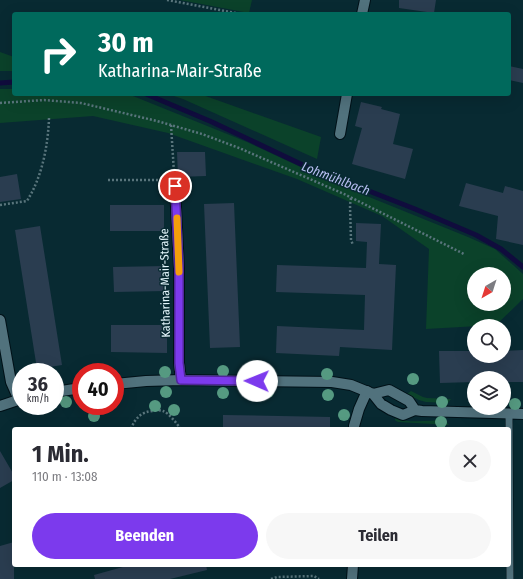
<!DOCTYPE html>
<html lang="de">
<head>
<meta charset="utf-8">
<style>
  body { margin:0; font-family:"Fira Sans Condensed",sans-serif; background:#f7f7f7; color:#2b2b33; height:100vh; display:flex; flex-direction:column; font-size:15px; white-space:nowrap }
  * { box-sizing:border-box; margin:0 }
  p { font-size:13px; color:#7c7c81 }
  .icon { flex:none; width:22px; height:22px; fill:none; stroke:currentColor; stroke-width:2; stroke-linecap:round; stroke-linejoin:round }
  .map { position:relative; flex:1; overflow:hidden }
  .side { position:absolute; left:12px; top:427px; width:499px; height:140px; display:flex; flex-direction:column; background:#fff; border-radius:4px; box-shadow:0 4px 16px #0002 }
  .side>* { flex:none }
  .top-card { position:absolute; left:12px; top:12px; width:499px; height:84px; border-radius:4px; box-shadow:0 4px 16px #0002; background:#00695c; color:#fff; overflow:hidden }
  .needle { width:26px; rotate:219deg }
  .tools { position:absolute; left:467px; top:267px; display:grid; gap:8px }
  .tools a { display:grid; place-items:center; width:44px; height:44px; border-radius:50%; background:#fff; box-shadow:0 4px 16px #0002; font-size:20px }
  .speed { position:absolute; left:12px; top:363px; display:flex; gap:8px; font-size:20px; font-weight:700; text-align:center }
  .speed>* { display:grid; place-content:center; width:52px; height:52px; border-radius:50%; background:#fff; box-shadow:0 4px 16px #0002; line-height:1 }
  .speed small { font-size:10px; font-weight:400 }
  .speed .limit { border:6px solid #d22; background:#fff; color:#111 }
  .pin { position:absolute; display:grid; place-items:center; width:34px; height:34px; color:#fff; margin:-17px; border:2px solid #fff; border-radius:50%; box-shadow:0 1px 4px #0007 }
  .me { position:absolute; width:44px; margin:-22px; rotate:271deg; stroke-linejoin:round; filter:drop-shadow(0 0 3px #0008) }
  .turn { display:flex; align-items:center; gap:14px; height:84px; padding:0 20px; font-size:18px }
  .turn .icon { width:52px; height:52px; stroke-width:2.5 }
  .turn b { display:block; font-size:28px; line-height:34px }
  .round { display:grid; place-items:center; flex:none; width:42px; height:42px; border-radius:21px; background:#f7f7f7 }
  .head { display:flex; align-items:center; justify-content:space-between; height:68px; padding:0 20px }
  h1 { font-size:24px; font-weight:700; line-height:30px }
  .cta { display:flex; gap:8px; margin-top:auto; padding:8px 20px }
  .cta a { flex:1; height:46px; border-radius:24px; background:#7c3aed; color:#fff; font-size:16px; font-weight:700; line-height:46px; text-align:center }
  .cta a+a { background:#f7f7f7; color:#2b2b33 }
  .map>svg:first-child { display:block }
  .green { fill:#0b422a; fill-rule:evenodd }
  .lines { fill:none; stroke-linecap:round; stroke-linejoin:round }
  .stream { stroke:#100c3d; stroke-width:5 }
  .building { fill:#2a3d50 }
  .service-casing { stroke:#001118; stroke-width:8 }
  .minor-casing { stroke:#001118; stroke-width:12 }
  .tertiary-casing { stroke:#001118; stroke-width:12 }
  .path { stroke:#59757c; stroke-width:2.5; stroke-dasharray:2 2; stroke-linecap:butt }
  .service { stroke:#51727d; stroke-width:7 }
  .minor { stroke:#51727d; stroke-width:10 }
  .tertiary { stroke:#51727d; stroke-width:10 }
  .tree { fill:#559a81 }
  .route-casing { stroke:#51269a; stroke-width:10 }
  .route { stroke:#7c3aed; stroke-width:7 }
  .slow { stroke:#f59e0b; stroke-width:7 }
  .labels { text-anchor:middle; stroke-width:3; stroke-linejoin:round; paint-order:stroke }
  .street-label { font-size:12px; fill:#e5f7fd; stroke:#082a32 }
  .water-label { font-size:13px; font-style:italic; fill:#b8bff2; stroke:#082a32 }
</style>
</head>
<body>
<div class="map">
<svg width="523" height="579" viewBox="0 0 523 579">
  <rect width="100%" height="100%" fill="#082a32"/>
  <path class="green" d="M180,0H252L249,13Z
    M0,52L14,57V71H0Z
    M0,89H14V94H125L133,96L247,142L337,184L468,237L495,249L523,274V299L496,325L426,329L429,249L382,216L297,179L168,133L93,116L0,123ZM474,274H504V304H474Z
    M168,94H200L321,137L317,159L183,99Z
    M411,391L423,397L427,398L451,399L448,403L426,402L419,400L407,394Z
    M395,418C409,424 430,420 445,420L449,425L398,422L396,421L395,420Z"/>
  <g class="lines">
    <path class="stream" d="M0,83L14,82
      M146,94L212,122L305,166L415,209L476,235L501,249L523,267"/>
  </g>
  <path class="building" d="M399,0H436L434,13L399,8Z
    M509,66L523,69V83L509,80Z
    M361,102L382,107L381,109L400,114L393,144L413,149L405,179L352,164L362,128L355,126Z
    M177,152H205L206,176L178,177Z
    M17,174L21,199L0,202V177Z
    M466,183L503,193L505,186L523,191V245L496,239L498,216L459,206Z
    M234,203L240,347L210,348L204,204Z
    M110,205H164V231H110Z
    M356,223L381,224L379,264L396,265L392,350L340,347L339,356L276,353L277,326L364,330L365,295L276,292L277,265L366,268L367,242L356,241Z
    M40,226L62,365L37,369L15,230Z
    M165,266L166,291L114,292L113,267Z
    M111,325H167V353L111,352Z
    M523,350V382H504V378H474V382L440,383L439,351H474V356H504V351Z
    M223,415L330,417V429H223Z
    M0,451L14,475V480L0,488Z
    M14,542V579H0V546Z
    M130,565H206L207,570L170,579H95L94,575Z"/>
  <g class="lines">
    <g class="service-casing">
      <path id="service" d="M509,414L510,579"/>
    </g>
    <g class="minor-casing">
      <path id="minor" d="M362,14L365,0
        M340,134L347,94
        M175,186L179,269V363L181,380
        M0,320L11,382L19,400
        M354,429V426L359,409L367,391
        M352,579L353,565"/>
    </g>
    <g class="tertiary-casing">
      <path id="tertiary" d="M115,384L146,381L181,380L332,382L351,385L373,394L381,404L391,410L403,415L415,410L422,411L523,414
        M55,392L81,388
        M373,394L389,390L409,401L415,410
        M0,406L21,399"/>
    </g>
    <path class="path" d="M167,0L241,14
      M0,103L44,100L81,103L157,121L202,134L239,148L344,194L464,254
      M171,125L174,173
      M108,180H164
      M351,198L350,205L351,240L353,245
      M0,205L27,201C42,177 48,146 49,118
      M131,429C135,418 142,411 154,411C156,410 161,410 163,411C169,413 177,424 181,429
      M271,579L277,577L314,576L319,579"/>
    <use href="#service" class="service"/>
    <use href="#minor" class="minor"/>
    <use href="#tertiary" class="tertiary"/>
  </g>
  <g class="tree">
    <circle cx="223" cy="371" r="6"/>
    <circle cx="165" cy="372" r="6"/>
    <circle cx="269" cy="372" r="6"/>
    <circle cx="327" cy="374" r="6"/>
    <circle cx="413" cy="379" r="6"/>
    <circle cx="166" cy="392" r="6"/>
    <circle cx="268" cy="392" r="6"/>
    <circle cx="223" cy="393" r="6"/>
    <circle cx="328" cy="395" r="6"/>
    <circle cx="66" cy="402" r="6"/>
    <circle cx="442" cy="402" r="6"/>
    <circle cx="515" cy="404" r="6"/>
    <circle cx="155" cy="406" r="6"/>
    <circle cx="174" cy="410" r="6"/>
    <circle cx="344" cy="415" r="6"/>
    <circle cx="94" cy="416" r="6"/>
    <circle cx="441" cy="422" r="6"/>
  </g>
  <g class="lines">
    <g class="route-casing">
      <path id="route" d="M175,186L179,269V363L181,380L257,381"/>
    </g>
    <use href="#route" class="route"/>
    <path class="slow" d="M177,218L179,272"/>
  </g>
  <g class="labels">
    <g class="street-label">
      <text transform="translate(165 283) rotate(-91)" y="4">Katharina-Mair-Straße</text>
    </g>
    <g class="water-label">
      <text transform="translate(336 178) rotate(21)" y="5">Lohmühlbach</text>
    </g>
  </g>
</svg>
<div class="tools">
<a><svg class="needle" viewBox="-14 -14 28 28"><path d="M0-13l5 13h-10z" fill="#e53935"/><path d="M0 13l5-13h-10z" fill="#7c7c81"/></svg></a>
<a><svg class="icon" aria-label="search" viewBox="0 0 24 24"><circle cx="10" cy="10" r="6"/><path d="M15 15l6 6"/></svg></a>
<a><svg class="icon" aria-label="layers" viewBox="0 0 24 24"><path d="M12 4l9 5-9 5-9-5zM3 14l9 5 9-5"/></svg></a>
</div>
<div class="speed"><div>36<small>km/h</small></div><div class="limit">40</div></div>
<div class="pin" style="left:175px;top:186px;background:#d93025"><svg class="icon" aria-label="arrive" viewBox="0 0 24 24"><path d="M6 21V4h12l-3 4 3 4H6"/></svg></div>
<svg class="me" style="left:257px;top:381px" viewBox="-20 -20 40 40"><circle r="19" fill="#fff"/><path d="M0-13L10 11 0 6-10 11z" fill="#7c3aed"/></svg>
<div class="top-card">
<div class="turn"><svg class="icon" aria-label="right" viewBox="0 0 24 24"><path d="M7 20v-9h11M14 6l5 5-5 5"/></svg><div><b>30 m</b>Katharina-Mair-Straße</div></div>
</div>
<section class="side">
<div class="head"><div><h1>1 Min.</h1><p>110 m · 13:08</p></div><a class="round"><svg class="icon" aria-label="close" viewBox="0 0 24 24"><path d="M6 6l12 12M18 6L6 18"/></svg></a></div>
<div class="cta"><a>Beenden</a><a>Teilen</a></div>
</section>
</div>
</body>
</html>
